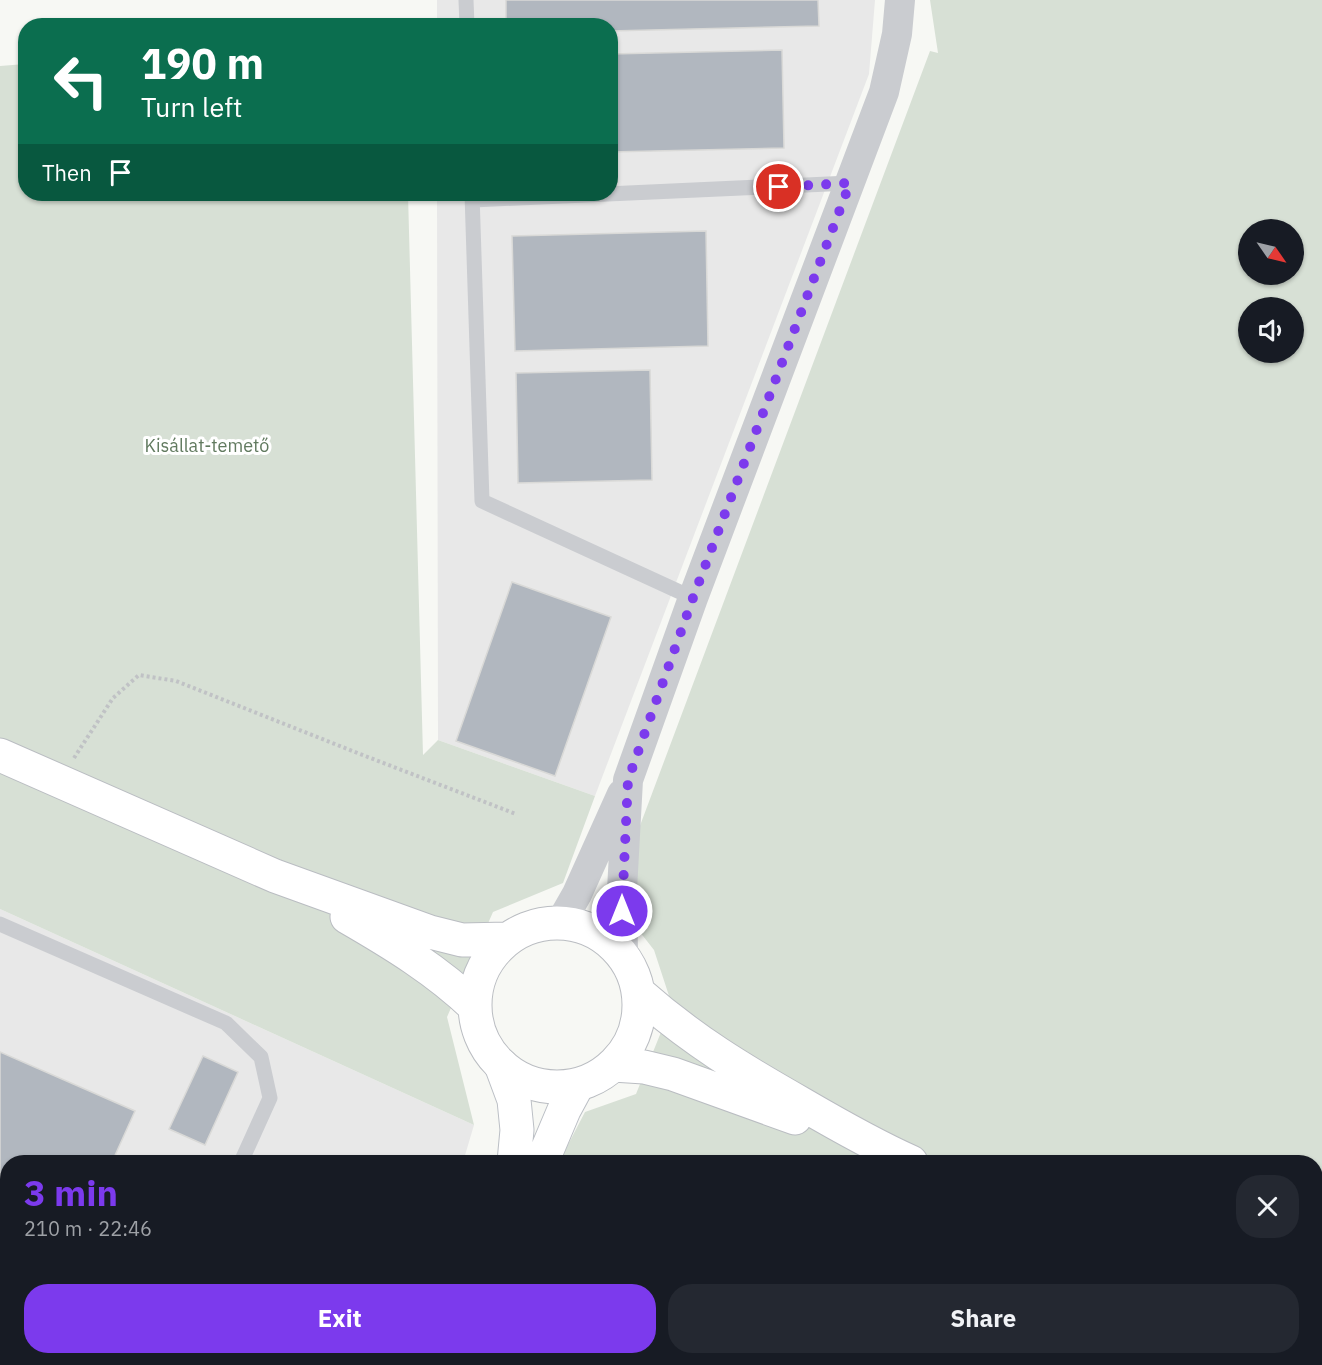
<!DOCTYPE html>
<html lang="en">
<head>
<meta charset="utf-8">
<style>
  body { margin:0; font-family:"IBM Plex Sans",sans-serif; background:#242831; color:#f1f3f6; height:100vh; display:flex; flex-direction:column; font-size:22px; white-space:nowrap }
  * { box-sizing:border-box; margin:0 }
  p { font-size:20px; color:#9ea1a6 }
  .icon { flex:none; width:33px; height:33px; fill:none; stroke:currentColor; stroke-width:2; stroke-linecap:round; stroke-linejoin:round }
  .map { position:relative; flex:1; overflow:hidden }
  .panel { position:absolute; left:0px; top:1155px; width:1323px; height:210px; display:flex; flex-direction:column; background:#171b24; border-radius:24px 24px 0 0; box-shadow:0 2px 4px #0004 }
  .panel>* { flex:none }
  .hud { position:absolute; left:18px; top:18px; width:600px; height:183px; border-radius:24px; box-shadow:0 2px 4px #0004; background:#0b6e4f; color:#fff; overflow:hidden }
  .needle { width:39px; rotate:124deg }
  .controls { position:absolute; left:1238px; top:219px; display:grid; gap:12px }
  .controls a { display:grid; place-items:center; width:66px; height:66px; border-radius:50%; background:#171b24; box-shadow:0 2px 4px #0004; font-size:30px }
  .pin { position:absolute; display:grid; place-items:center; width:51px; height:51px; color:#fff; margin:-26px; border:3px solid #fff; border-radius:50%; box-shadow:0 2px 6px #0007 }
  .me { position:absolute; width:66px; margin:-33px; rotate:0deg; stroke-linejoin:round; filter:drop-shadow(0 0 4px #0008) }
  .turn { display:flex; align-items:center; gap:21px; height:126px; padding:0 24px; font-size:27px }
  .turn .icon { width:78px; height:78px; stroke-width:2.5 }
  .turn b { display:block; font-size:42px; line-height:51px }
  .then { display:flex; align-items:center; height:57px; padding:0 24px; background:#0003; gap:12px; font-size:22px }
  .round { display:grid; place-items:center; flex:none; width:63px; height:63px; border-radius:24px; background:#242831 }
  .headline { display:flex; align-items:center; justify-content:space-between; height:102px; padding:0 24px }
  h1 { font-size:36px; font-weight:700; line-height:45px; color:#7c3aed }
  .primary-button { display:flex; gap:12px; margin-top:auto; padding:12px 24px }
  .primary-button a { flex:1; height:69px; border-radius:24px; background:#7c3aed; color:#fff; font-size:24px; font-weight:700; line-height:69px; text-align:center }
  .primary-button a+a { background:#242831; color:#f1f3f6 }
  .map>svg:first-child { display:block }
  .built { fill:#e8e8e8 }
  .green { fill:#d7e0d5; fill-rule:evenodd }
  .building { fill:#b1b7bf; stroke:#d9d9d7; stroke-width:1.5 }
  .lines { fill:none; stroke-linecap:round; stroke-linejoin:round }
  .secondary-casing { stroke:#bbbfc5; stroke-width:35 }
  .primary-casing { stroke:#babdc2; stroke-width:35 }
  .path { stroke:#c0c2c5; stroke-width:4; stroke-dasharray:3 3; stroke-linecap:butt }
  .lane { stroke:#caccd0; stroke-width:15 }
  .street { stroke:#caccd0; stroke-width:30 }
  .secondary { stroke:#fff; stroke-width:33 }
  .primary { stroke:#fff; stroke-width:33 }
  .route { stroke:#7c3aed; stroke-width:10; stroke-dasharray:0 18 }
  .labels { text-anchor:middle; stroke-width:6; stroke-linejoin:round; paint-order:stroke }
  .park-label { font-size:18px; fill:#617a5f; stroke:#fff }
</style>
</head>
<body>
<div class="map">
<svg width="1322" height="1365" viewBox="0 0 1322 1365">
  <rect width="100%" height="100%" fill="#f7f8f4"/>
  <path class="built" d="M437,0H875L869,74L595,796L438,740L437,194H610V26L437,25Z
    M0,909L474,1125L463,1162H8V1358H404L402,1365H0Z"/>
  <path class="green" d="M930,0H1322V1365H489L492,1358H1316V1162H559L585,1112L636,1094L672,1005L654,950L636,927L635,839L930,51L938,53ZM1248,230H1293V274H1248ZM1248,308H1293V352H1248Z
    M25,64L26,194H408L423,755L438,740L595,796L563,883L493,912L447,1017L474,1125L0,909V66Z"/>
  <path class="building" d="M506,0H818L819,26L610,31V26H506Z
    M782,50L784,148L610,152V54Z
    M706,231L708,346L515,351L512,236Z
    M650,370L652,480L518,483L516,373Z
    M512,582L611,617L555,776L456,741Z
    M0,1052L135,1111L112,1162H8V1358H26L23,1365H0Z
    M203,1056L238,1072L205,1145L169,1129Z"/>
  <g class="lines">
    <g class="secondary-casing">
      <path id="secondary" d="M501,1065L514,1100L517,1130L514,1162
        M542,1162L564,1110L577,1086
        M473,1365L476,1358"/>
    </g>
    <g class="primary-casing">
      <path id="primary" d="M0,755L275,876L430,932L462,940L507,939
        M347,917C392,943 438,971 475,1007
        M475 1005a82 82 0 1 1 164 0a82 82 0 1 1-164 0Z
        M639,993C692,1040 742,1070 802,1104C838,1125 873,1145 911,1162
        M613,1065L644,1067L673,1074L795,1118
        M1316,1335L1322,1337"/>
    </g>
    <path class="path" d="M74,758L113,698L139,675L176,681L360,754L516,814"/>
    <path class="lane" d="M466,0L467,26
      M472,194L482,501L693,598
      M473,200L850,183
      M0,924L226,1023L261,1057L270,1098L241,1162
      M151,1365L154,1358"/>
    <path class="street" d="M561,922L577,894L622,794
      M623,954L622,890L628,780L693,598L884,92L897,34L900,0"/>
    <use href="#secondary" class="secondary"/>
    <use href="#primary" class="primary"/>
  </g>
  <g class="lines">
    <path class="route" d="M622,911L628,780L693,598L850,183L779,187"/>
  </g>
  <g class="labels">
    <g class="park-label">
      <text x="207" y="452">Kisállat-temető</text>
    </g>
  </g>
</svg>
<div class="controls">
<a><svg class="needle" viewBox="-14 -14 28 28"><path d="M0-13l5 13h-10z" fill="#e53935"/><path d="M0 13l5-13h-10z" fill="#9ea1a6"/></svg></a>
<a><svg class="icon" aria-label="sound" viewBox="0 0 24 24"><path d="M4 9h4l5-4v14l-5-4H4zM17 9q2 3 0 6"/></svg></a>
</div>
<div class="pin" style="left:779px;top:187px;background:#d93025"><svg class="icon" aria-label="arrive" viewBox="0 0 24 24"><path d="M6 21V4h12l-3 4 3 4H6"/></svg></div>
<svg class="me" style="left:622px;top:911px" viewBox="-20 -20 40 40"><circle r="17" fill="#7c3aed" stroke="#fff" stroke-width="3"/><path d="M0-11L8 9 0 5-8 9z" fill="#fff"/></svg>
<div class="hud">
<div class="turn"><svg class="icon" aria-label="left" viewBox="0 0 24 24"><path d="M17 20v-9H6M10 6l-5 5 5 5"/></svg><div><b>190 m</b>Turn left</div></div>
<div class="then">Then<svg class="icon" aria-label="arrive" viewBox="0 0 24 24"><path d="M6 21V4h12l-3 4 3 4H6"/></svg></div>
</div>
<section class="panel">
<div class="headline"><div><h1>3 min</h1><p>210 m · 22:46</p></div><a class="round"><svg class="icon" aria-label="close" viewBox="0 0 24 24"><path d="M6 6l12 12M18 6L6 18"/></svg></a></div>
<div class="primary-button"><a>Exit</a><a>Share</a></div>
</section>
</div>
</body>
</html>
